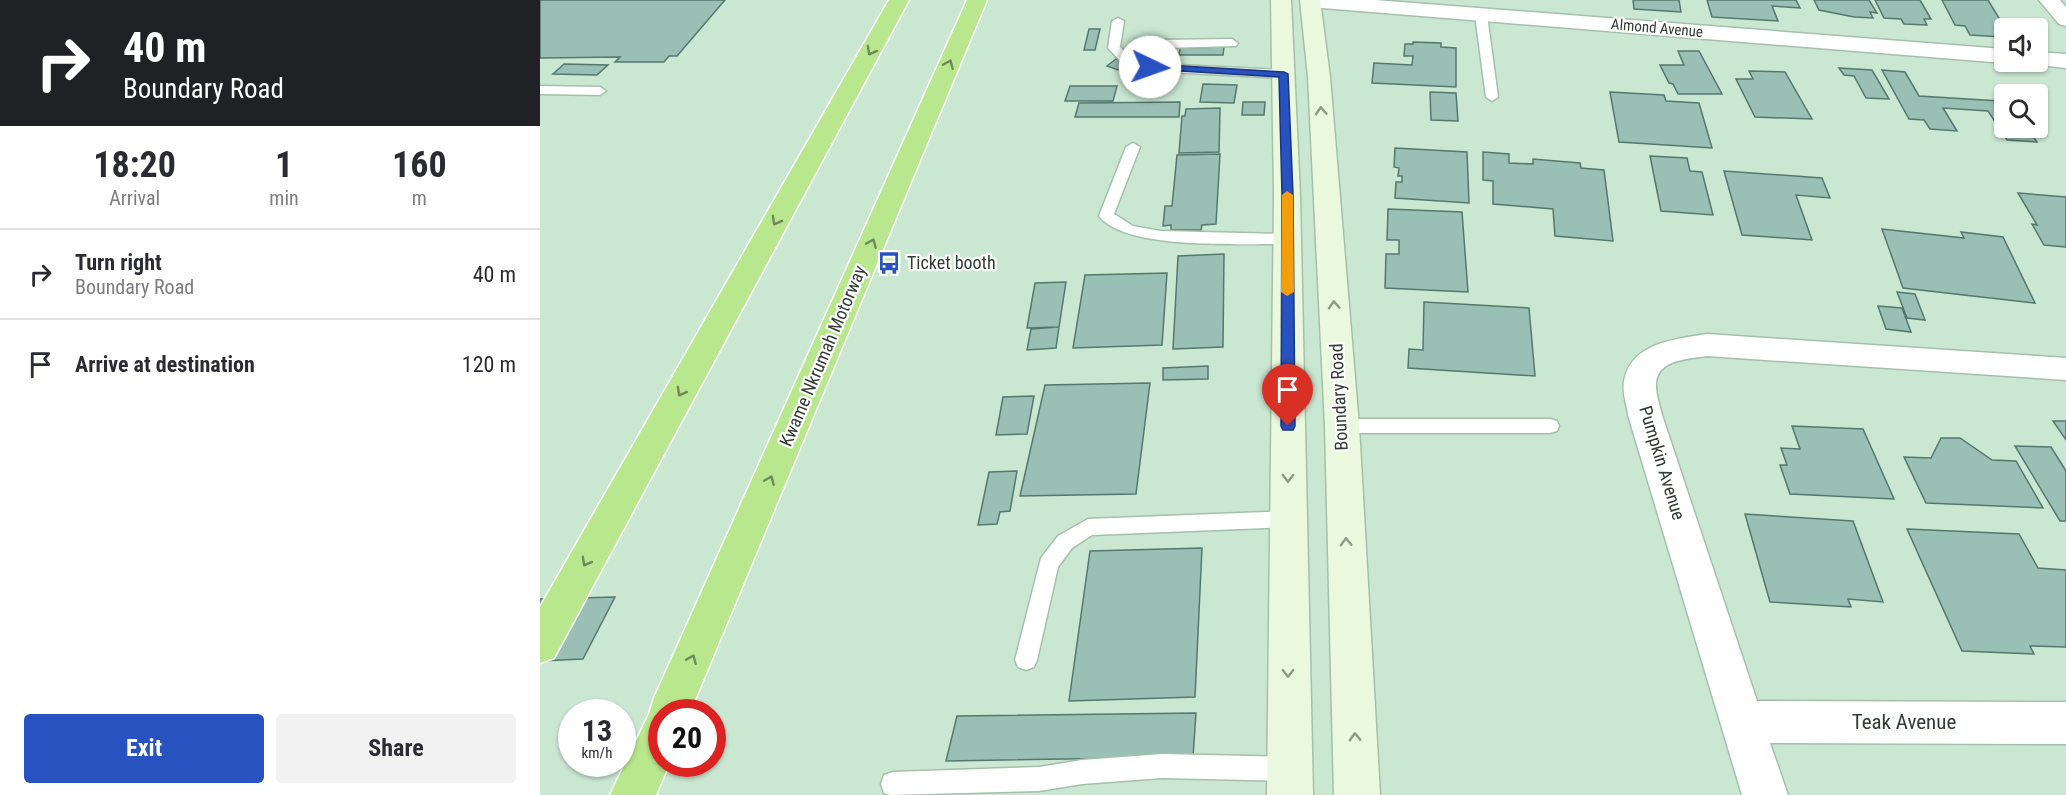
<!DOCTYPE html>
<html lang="en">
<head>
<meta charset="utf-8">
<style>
  body { margin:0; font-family:"Roboto Condensed",sans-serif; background:#f2f2f3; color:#2b2b33; height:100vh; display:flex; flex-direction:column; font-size:22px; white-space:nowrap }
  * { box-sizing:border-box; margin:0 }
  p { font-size:20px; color:#7c7c81 }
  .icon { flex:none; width:33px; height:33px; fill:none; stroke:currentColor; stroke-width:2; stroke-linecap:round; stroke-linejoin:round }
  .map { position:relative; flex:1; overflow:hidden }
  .side { display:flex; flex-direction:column; background:#fff; width:540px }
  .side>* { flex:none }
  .guide { background:#202124; color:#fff; overflow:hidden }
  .tools { position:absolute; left:1454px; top:18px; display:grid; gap:12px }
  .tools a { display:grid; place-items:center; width:54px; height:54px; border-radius:6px; background:#fff; box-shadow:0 2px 4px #0004; font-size:30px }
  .speed { position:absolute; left:18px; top:699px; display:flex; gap:12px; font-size:30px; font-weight:700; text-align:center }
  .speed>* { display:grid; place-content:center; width:78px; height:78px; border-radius:50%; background:#fff; box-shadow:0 2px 4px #0004; line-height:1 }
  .speed small { font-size:15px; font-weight:400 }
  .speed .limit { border:9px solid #d22; background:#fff; color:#111 }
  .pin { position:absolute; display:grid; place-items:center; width:51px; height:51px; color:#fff; margin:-62px -26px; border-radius:50% 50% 50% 0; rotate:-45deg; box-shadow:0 0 6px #0007 }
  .pin .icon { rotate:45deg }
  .me { position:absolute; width:66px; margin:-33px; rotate:93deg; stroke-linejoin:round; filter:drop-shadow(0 0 4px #0008) }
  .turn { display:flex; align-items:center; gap:21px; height:126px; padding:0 24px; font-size:27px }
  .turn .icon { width:78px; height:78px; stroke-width:2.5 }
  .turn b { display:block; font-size:42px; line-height:51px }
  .eta { display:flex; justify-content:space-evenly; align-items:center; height:102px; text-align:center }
  .eta b { font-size:36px; font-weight:700; line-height:42px }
  .primary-button { display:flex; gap:12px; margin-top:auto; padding:12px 24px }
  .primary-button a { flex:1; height:69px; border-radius:6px; background:#2952c1; color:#fff; font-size:24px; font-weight:700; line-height:69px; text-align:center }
  .primary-button a+a { background:#f2f2f3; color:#2b2b33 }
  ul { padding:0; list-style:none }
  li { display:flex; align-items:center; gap:18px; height:90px; padding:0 24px; border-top:2px solid #e1e1e2 }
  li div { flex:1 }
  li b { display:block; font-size:22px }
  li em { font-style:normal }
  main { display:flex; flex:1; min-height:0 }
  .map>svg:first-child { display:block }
  .building { fill:#9abfb5; stroke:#55786e; stroke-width:1.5 }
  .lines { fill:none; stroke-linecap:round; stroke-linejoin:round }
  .service-casing { stroke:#a4c0ab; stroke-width:3 }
  .minor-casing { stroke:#a4c0ab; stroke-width:3 }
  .secondary-casing { stroke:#a4c0ab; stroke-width:3 }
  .motorway-casing { stroke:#fff; stroke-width:3 }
  .service { fill:#fff; fill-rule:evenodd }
  .minor { fill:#fff; fill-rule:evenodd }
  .secondary { fill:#eaf8dd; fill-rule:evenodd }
  .motorway { fill:#b9e78d; fill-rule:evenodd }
  .oneway { stroke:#6e895c }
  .oneway2 { stroke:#8e9a88 }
  .route { fill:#2952c1; stroke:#1b357d; stroke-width:1.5 }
  .slow { fill:#f59e0b }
  .labels { text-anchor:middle; stroke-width:4.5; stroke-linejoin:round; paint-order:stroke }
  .far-street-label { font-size:15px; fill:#313c34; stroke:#fff }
  .poi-label { font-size:18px; fill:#313c34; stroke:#fff; text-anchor:start }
  .street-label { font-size:18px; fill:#313c34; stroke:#fff }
  .near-street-label { font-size:21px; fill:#313c34; stroke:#fff }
</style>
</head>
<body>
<main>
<section class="side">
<div class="guide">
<div class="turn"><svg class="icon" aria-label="right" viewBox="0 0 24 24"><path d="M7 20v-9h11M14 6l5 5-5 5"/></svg><div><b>40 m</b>Boundary Road</div></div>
</div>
<div class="eta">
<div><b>18:20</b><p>Arrival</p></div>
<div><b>1</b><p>min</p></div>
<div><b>160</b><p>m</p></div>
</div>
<ul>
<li><svg class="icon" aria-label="right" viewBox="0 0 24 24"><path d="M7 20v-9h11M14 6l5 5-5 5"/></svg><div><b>Turn right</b><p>Boundary Road</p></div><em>40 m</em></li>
<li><svg class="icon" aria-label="arrive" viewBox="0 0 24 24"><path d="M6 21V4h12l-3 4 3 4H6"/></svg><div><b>Arrive at destination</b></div><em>120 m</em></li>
</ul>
<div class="primary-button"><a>Exit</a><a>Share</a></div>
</section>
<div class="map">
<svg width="1526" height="795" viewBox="0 0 1526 795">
  <rect width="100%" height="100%" fill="#cae7d2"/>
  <path class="building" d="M0,0H185L137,56H129L124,62H75L80,57L0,58Z
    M1093,0H1139L1141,12L1094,9Z
    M1167,0H1256L1260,8L1232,6L1238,21L1172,17Z
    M1274,0H1329L1337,13L1330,12L1333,18L1314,17L1279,10Z
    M1335,0H1380L1391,19H1384L1387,25L1364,24L1361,19L1344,18Z
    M1402,0H1448L1465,28H1455L1461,37L1430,35L1425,26L1415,25Z
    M549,29H560L555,50H544Z
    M873,42L901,43V47L916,48V87L832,83L834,63L872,65L873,56H864L865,44H873Z
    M684,47L683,55H639L640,48Z
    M1138,51H1159L1182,94H1138L1133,84L1129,83L1120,65H1144Z
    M576,59L611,71L601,78L567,66Z
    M24,64L68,65L57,75L13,74Z
    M1299,68L1332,70L1349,99L1326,98L1314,76L1304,75Z
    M1342,70L1365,72L1379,96L1460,101L1464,104V128H1487L1497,142L1467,140L1448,111L1403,108L1417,131L1390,129L1384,120L1369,119Z
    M1209,71L1245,72L1272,119L1215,117L1196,79H1213Z
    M663,84L697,85L694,103L660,102Z
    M530,86H577L573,101H525Z
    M890,92L916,93L918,121L891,120Z
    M1070,92L1124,95L1126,101L1159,103L1172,148L1079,142Z
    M640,102L639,117H535L539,103Z
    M703,102H725L724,115H702Z
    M680,108L679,152L639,153L642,116H645L646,109Z
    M855,148L927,152L929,203L855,198L856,182H862V176H858L859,168L854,167Z
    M943,152L969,154V163L993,164V159L1040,163L1041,168L1064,170L1073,241L1015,236L1013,209L953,204V181L943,180Z
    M680,154L676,224L662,225L661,230H631V225L623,226L625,206H632L637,155Z
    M1110,156L1147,158L1150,171L1162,172L1173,215L1121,211Z
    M1184,171L1282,178L1290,198L1256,195L1272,240L1202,235Z
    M1478,193L1526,197V247L1504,245L1492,224L1497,225Z
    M848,209L922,212L928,292L845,288L846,254H859V240H847Z
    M1342,229L1424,238L1421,232L1463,237L1495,303L1363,288Z
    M684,254L683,347L633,349L638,256Z
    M627,273L622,345L533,348L545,275Z
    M526,282L519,327L487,328L495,283Z
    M1357,292L1375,294L1385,320L1367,318Z
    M884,302L989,308L995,376L868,368L869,349L883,350Z
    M1338,306L1362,308L1371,332L1346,329Z
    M519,327L516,348L487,350L491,329Z
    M668,366V379L623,380V368Z
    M610,383L596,494L480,496L505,385Z
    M494,396L487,434L456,435L463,397Z
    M1513,421H1526V440Z
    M1252,426L1323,429L1354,499L1250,494L1240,465H1247L1241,448L1260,449Z
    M1401,438H1420L1452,460L1476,461L1503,508L1386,503L1364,457L1391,458Z
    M1475,446L1511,447L1526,471V521H1520Z
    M477,471L470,511L460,512L457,524L438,525L449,472Z
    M1205,514L1313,521L1343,602L1308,599L1311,607L1230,602Z
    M1367,529L1479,534L1498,568L1526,570V647L1490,646L1494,654L1422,651Z
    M662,548L655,697L529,701L550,551Z
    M75,597L43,659L0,661V599Z
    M656,713L653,757L406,761L417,716Z"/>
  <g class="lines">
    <g class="service-casing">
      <path id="service" d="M941,12L947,15L958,97L952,101L946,97L935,15Z
        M578,18L584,21L580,47L591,58L605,62L610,46L620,40L692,39L698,43L696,46L623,48L620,50L617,64L744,70L750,74L744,78L610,71L583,64L568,48L572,21Z
        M0,86L60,87L66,91L60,95L0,94Z
        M593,143L600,147L574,214L593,226L621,231L747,234L755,239L747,244C704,243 586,251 559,216L586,147Z
        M802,419H1010L1017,421L1019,426L1017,431L1010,433H802L795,431L793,426L795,421Z
        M748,511L755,513L758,519L755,525L748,527L552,535L532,548L518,567L497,660L494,667L486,670L478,667L475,660L501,558L518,536L548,519Z
        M622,754L750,757L759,760L762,769L759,778L750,781L622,778L542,784L499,791L350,795L344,793L341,784L344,775L353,772L499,767L542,760Z"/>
    </g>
    <g class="minor-casing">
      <path id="minor" d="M760,0H835L1464,49V62H1469L1464,63L770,7L763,5Z
        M1499,0H1520L1526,7V26L1519,24Z
        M1497,52L1526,54V68L1489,64L1488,62H1497Z
        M1167,334L1526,358V380L1167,356C1149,359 1119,359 1116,382C1115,393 1120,405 1122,415L1217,701L1526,702V744L1230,743L1248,795H1202L1088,415C1087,405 1082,393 1084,382C1090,343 1135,339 1167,334Z"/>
    </g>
    <g class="secondary-casing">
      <path id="secondary" d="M731,0H751L760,195L773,795H727L734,195Z
        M760,0H780L790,77L819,426L840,795H794L785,426L768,77Z"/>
    </g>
    <g class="motorway-casing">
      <path id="motorway" d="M349,0H369L14,658L0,663V607Z
        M427,0H447L150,712H122V764H129L116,795H70L109,714L114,698Z"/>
    </g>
    <use href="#service" class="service"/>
    <use href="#minor" class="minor"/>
    <use href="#secondary" class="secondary"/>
    <use href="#motorway" class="motorway"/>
  </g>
  <defs><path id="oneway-chevron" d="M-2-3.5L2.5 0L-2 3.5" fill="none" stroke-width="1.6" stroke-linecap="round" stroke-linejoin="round" transform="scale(1.5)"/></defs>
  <g class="oneway">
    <use href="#oneway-chevron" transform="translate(331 51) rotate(119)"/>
    <use href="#oneway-chevron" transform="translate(409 64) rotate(-67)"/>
    <use href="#oneway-chevron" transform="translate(236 221) rotate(119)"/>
    <use href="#oneway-chevron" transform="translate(332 243) rotate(-67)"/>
    <use href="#oneway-chevron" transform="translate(141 392) rotate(119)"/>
    <use href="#oneway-chevron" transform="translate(230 480) rotate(-67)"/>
    <use href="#oneway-chevron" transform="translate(46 562) rotate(119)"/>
    <use href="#oneway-chevron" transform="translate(152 659) rotate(-67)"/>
  </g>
  <g class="oneway2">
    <use href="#oneway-chevron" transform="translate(781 111) rotate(-94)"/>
    <use href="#oneway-chevron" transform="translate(794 305) rotate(-94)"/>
    <use href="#oneway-chevron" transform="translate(748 478) rotate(90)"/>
    <use href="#oneway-chevron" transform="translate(806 542) rotate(-92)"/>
    <use href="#oneway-chevron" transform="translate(748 673) rotate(89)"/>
    <use href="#oneway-chevron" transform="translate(815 737) rotate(-92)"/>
  </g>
  <path class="route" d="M610,64L744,72L748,74L753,195L755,426L753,430H743L741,426L742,195L739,77L607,69L606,67Z"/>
  <path class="slow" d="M747,191L753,195L754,292L747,296L741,292L742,195Z"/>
  <defs>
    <g id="bus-bare" transform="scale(1.8)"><path d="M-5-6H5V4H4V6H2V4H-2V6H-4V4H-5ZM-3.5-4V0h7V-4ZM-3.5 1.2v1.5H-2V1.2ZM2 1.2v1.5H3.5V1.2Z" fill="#2952c1" stroke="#fff" stroke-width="2.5" paint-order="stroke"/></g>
  </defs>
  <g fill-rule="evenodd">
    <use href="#bus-bare" x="349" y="263"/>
  </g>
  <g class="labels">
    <g class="far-street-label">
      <text transform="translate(1117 28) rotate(5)" y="5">Almond Avenue</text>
    </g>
    <g class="poi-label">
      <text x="367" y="269">Ticket booth</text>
    </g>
    <g class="street-label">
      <text transform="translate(283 356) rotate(-67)" y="6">Kwame Nkrumah Motorway</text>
      <text transform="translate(799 397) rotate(-93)" y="6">Boundary Road</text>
      <text transform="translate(1122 463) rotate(73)" y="6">Pumpkin Avenue</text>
    </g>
    <g class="near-street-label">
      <text x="1364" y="729">Teak Avenue</text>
    </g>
  </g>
</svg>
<div class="tools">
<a><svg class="icon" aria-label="sound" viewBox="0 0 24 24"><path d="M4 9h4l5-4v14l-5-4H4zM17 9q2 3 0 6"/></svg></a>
<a><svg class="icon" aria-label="search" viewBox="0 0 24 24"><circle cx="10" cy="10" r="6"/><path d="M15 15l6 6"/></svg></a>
</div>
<div class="speed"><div>13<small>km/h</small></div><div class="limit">20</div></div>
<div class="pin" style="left:748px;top:426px;background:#d93025"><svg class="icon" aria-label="arrive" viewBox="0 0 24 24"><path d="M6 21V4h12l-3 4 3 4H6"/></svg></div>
<svg class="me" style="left:610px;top:67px" viewBox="-20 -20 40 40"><circle r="19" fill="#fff"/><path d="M0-13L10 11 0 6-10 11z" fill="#2952c1"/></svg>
</div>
</main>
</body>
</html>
